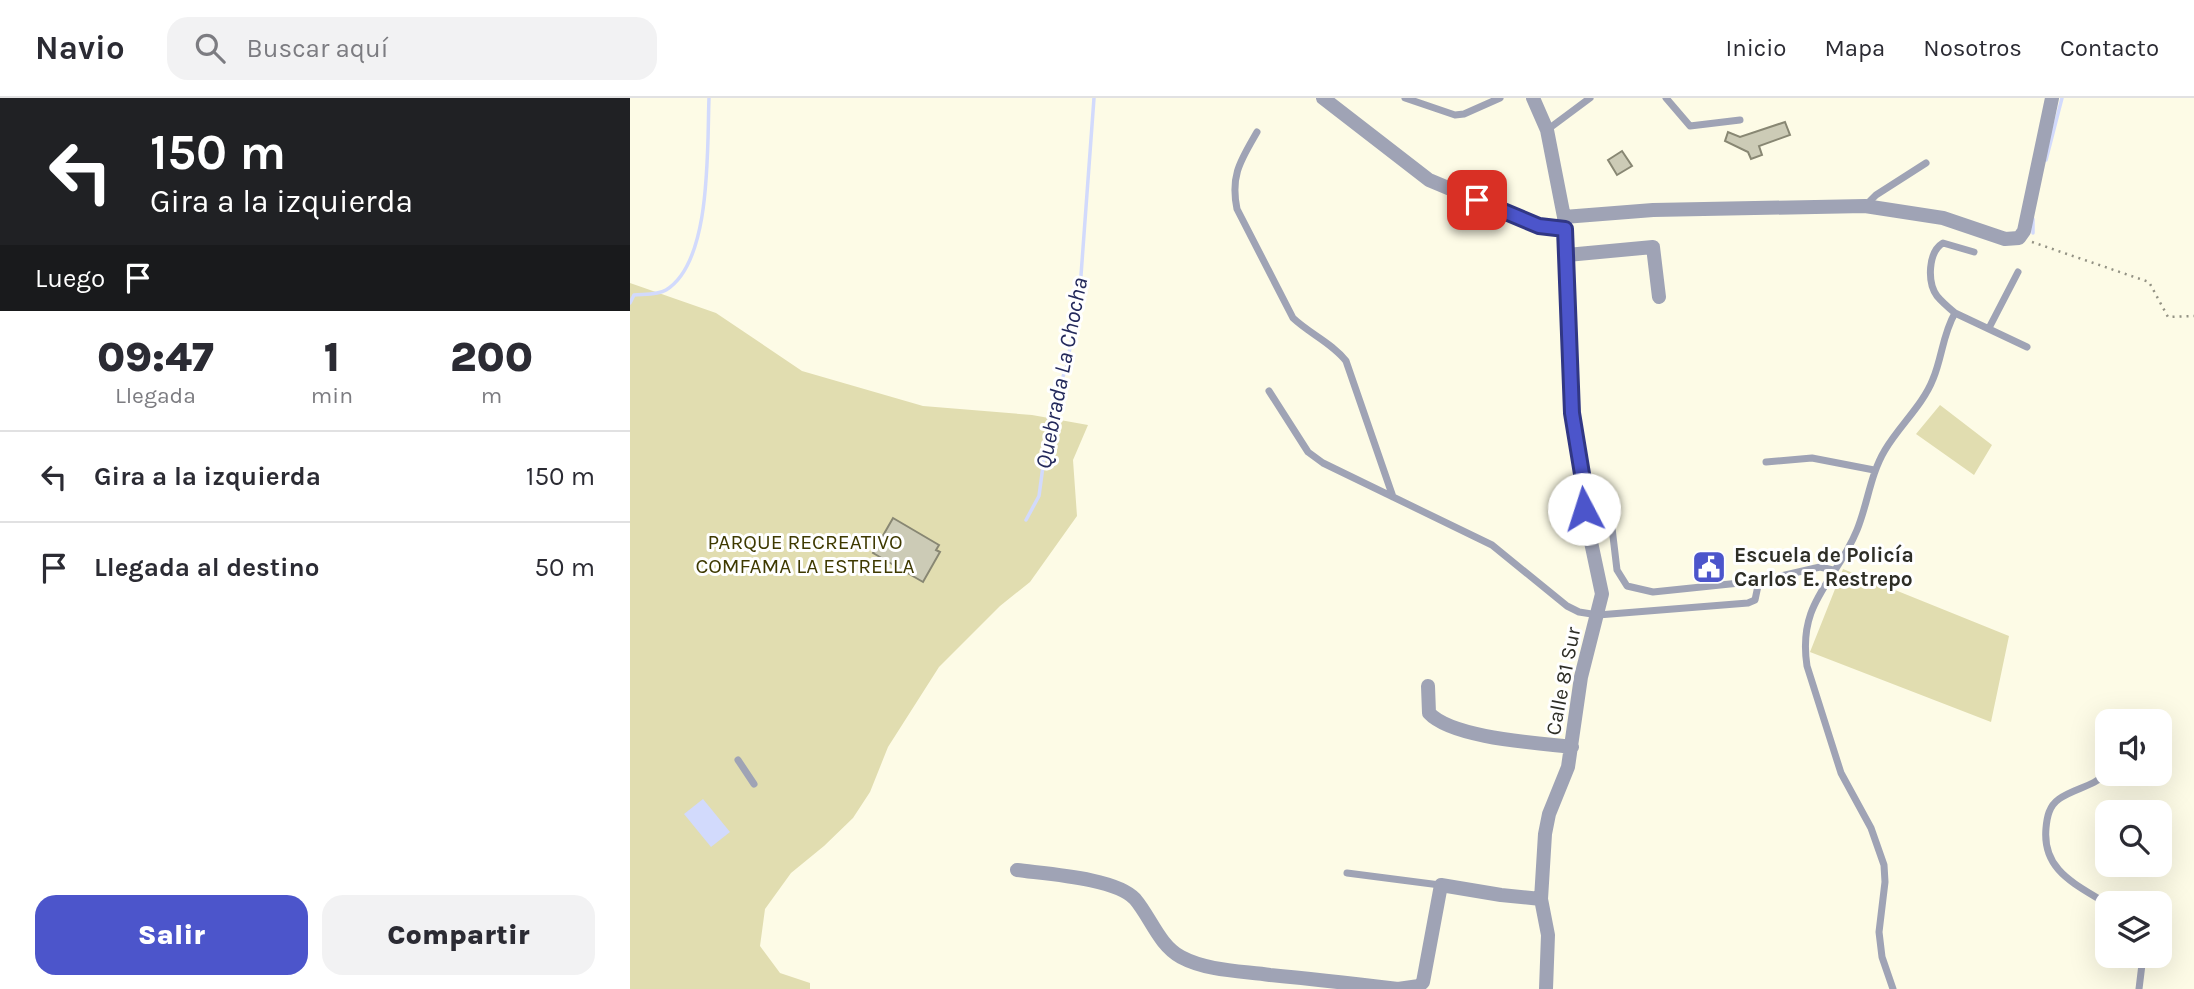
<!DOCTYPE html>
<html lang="es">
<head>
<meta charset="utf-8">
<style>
  body { margin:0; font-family:Karla,sans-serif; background:#f2f2f3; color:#2b2b33; height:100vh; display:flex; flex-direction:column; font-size:26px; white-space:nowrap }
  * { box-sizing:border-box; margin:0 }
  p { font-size:23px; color:#7c7c81 }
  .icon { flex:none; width:38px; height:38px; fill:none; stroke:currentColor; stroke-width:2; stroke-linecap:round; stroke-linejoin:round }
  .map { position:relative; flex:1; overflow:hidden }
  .sheet { display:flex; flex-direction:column; background:#fff; width:630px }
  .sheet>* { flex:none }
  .hud { background:#202124; color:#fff; overflow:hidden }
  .tools { position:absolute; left:1465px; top:611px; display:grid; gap:14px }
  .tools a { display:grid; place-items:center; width:77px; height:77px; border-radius:14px; background:#fff; box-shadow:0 7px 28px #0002; font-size:35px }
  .pin { position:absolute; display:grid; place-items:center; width:60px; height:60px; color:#fff; margin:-30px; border-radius:14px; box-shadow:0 4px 10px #0006 }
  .me { position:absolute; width:77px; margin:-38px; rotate:355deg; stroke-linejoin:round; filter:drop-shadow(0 0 5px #0008) }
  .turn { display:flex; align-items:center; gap:24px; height:147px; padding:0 35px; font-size:32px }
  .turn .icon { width:91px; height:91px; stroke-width:2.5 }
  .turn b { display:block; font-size:49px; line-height:60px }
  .then { display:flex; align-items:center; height:66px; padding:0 35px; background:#0003; gap:14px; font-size:26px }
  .eta { display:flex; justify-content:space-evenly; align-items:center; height:119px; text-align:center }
  .eta b { font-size:42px; font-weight:800; line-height:49px }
  .primary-button { display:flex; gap:14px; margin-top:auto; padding:14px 35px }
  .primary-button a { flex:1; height:80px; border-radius:21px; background:#4c55cb; color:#fff; font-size:28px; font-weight:800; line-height:80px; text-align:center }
  .primary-button a+a { background:#f2f2f3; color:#2b2b33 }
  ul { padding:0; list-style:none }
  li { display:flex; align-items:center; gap:21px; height:91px; padding:0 35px; border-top:2px solid #e1e1e2 }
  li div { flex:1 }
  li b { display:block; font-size:26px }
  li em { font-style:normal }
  header { display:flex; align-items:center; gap:42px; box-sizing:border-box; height:98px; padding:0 35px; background:#fff; border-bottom:2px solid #e1e1e2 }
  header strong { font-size:33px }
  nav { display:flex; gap:38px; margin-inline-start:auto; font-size:24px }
  .search { width:490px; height:63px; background:#f2f2f3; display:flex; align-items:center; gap:18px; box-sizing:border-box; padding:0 24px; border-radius:21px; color:#7c7c81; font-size:26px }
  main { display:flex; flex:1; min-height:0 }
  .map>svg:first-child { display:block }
  .green { fill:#e1ddb0 }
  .water { fill:#d2dafc }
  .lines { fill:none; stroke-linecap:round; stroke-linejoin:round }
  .stream { stroke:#d2dafc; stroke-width:3.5 }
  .building { fill:#cccbb6; stroke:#888773; stroke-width:2 }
  .path { stroke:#939284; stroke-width:2.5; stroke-dasharray:2 5; stroke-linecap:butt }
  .lane { stroke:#9fa3b5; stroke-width:7 }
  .street { stroke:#9fa3b5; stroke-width:14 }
  .route-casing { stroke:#313784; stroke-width:18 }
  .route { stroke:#4c55cb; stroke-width:12 }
  .labels { text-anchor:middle; stroke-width:6; stroke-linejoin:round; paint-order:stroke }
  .park-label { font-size:21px; fill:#3e3900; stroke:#fff }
  .poi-label { font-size:21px; font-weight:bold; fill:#2e2e26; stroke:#fff; text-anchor:start }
  .street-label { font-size:21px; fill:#2e2e26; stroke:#fff }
  .water-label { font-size:23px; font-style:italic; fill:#242a5c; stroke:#fff }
</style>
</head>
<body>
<header>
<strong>Navio</strong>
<div class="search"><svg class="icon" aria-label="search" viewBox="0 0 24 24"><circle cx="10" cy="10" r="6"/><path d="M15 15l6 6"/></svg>Buscar aquí</div>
<nav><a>Inicio</a><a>Mapa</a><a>Nosotros</a><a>Contacto</a></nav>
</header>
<main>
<section class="sheet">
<div class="hud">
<div class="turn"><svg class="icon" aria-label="left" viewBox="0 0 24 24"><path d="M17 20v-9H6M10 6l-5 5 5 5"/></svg><div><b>150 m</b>Gira a la izquierda</div></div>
<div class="then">Luego<svg class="icon" aria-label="arrive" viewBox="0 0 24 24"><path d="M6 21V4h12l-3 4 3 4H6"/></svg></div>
</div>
<div class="eta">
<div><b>09:47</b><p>Llegada</p></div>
<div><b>1</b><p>min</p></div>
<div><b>200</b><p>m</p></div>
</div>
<ul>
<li><svg class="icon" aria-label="left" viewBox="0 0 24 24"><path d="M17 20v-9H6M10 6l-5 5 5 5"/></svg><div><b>Gira a la izquierda</b></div><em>150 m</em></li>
<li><svg class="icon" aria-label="arrive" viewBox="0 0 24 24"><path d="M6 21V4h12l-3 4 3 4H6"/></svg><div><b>Llegada al destino</b></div><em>50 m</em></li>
</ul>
<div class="primary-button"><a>Salir</a><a>Compartir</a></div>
</section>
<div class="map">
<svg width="1564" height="891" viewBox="0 0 1564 891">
  <rect width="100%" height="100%" fill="#fdfbe6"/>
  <path class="green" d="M0,185L86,215L172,273L293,308L402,317L458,327L443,362L447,418L400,484L370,508L309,569L258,649L240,694L223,720L194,748L161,775L135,811L130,848L150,875L180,885V891H0Z
    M1310,307L1362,347L1344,377L1286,336Z
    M1213,471L1379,538L1361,624L1180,554Z"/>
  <path class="water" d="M73,701L100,734L81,749L54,716Z"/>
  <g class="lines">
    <path class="stream" d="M1416,62L1432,0
      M1403,135V121
      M0,205L4,197C14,196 28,197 36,192C82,164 77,50 79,0
      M396,422L409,398L420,316L437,267L450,191L464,0"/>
  </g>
  <path class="building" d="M1155,24L1160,37L1129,48L1132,57L1121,61L1118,54L1095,43L1098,34L1110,39Z
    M992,53L1002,68L987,77L978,62Z
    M263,420L309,447L306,452L310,454L293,484L243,455Z"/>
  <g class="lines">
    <path class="path" d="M1402,144L1519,184L1538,219L1564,218"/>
    <path class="lane" d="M775,0L825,17L834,16L870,0
      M1036,0L1060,28L1110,22
      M917,32L960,0
      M627,34C611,62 600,77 607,111L663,220C680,236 702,245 716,263L763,399
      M1236,107L1246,97L1296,65
      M1325,215L1397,249
      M1359,230L1388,174
      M639,293L678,354L693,365L862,447L937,508L949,514L968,517L1118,505L1125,502L1129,483
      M1136,364L1182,360L1244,372
      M953,382L967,390L980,413L987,472L997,488L1023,494L1129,483L1190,469L1203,472
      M108,662L124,686
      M1477,675C1463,689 1444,690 1429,701C1419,708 1417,719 1416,730C1412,773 1446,786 1477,806
      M717,775L810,787
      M1263,891L1252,859L1249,834L1255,784L1254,767L1241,730L1211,675L1177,568C1167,503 1206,484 1227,432C1238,405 1240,377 1255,352C1269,328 1293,307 1303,281C1312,260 1313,235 1325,215C1319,210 1312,204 1307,198C1297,184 1298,154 1313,145L1344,154
      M1509,891L1513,858"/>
    <path class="street" d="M693,0L799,82L909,128L935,131
      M903,0L917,32L934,119L942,315L953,382L954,411L972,496L951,579L938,669L919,716L915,736L911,801L918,837L916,891
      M934,119L1023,112L1235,108L1313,120L1375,141L1389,140L1394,133L1422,0
      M937,157L1023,149L1029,199
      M798,588L799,615C822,640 907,645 942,649
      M387,772C417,776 486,780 505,801C521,820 529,847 551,859C577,873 612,873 640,877C683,881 726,886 768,891L789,888L793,884L811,787L871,797L911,801"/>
  </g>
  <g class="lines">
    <g class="route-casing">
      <path id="route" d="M847,102L909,128L935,131L942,315L953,382L954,411"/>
    </g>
    <use href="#route" class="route"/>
  </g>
  <defs>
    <g id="civic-square" transform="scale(1.75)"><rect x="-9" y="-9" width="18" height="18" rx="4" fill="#4c55cb" stroke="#fff"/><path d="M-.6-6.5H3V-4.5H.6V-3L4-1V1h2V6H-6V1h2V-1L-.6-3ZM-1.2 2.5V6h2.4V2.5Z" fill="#fff"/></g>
  </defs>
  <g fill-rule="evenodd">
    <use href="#civic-square" x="1079" y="469"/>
  </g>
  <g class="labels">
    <g class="park-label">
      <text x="175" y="451">PARQUE RECREATIVO<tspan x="175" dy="24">COMFAMA LA ESTRELLA</tspan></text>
    </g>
    <g class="poi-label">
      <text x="1104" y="464">Escuela de Policía<tspan x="1104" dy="24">Carlos E. Restrepo</tspan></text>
    </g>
    <g class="street-label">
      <text transform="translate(933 583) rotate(-79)" y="7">Calle 81 Sur</text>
    </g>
    <g class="water-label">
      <text transform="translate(431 275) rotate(-79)" y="8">Quebrada La Chocha</text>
    </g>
  </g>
</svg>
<div class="tools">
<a><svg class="icon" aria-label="sound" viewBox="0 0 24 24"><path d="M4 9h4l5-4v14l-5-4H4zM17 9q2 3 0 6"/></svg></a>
<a><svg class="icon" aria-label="search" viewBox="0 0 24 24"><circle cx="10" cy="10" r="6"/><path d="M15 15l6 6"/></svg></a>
<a><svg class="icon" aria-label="layers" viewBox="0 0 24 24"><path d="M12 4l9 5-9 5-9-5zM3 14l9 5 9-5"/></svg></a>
</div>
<div class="pin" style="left:847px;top:102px;background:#d93025"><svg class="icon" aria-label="arrive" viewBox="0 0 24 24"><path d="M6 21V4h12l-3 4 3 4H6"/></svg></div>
<svg class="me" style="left:954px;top:411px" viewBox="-20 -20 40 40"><circle r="19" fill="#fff"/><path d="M0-13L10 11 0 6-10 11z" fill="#4c55cb"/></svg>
</div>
</main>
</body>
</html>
